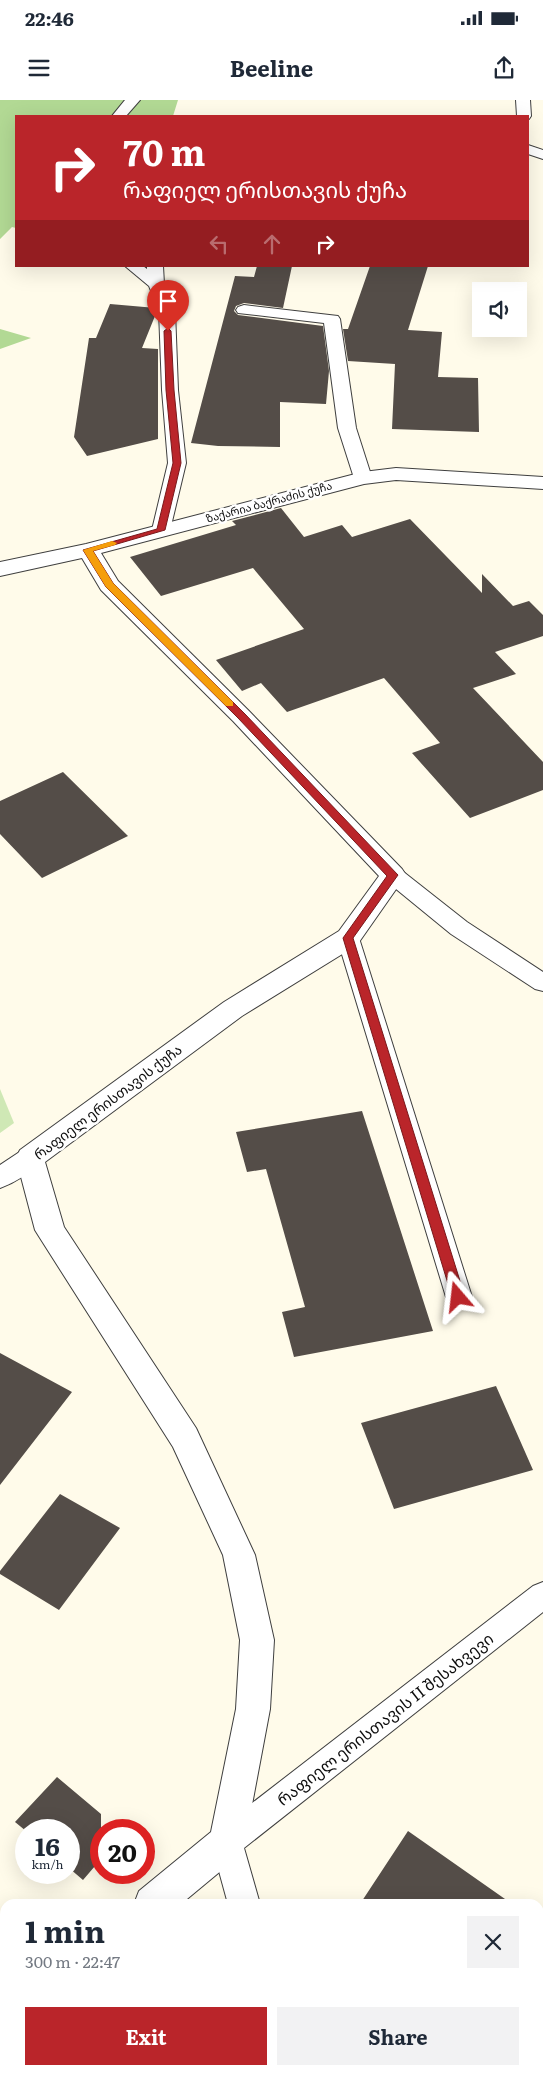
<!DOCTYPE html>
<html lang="en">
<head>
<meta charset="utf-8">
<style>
  body { margin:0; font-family:Literata,"Noto Sans Georgian",serif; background:#f2f2f3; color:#1f2937; height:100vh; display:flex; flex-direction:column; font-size:19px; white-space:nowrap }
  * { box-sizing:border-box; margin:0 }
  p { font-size:16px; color:#747a83 }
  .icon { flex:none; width:28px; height:28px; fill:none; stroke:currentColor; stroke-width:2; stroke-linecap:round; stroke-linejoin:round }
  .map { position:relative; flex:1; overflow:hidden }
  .panel { position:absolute; left:0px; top:1799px; width:544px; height:176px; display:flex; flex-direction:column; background:#fff; border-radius:15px 15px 0 0; box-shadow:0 5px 20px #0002 }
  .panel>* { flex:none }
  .banner { position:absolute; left:15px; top:15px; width:514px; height:152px; border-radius:0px; box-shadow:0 5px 20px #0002; background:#ba252a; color:#fff; overflow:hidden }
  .fabs { position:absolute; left:472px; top:182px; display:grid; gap:10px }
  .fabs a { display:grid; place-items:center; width:55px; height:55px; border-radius:0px; background:#fff; box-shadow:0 5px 20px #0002; font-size:25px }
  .speed { position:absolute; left:15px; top:1719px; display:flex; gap:10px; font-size:25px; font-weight:700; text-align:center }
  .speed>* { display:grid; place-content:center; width:65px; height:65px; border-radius:50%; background:#fff; box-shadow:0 5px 20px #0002; line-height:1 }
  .speed small { font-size:12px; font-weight:400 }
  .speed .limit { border:8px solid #d22; background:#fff; color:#111 }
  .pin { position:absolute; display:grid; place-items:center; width:42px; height:42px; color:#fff; margin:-51px -21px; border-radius:50% 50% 50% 0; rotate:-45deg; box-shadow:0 0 5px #0007 }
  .pin .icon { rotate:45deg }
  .me { position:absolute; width:55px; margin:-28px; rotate:343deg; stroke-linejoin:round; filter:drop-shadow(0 0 4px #0008) }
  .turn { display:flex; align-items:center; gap:18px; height:105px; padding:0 25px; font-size:22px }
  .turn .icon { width:65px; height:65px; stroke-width:2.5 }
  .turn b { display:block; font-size:35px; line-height:42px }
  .lanes { display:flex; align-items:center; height:48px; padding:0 25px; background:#0003; justify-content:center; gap:25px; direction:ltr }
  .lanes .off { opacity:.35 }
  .round { display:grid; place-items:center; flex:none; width:52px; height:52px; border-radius:0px; background:#f2f2f3 }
  .headline { display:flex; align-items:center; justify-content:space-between; height:85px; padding:0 25px }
  h1 { font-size:30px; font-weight:700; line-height:38px }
  .action { display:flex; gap:10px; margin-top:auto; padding:10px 25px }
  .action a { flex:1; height:58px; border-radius:0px; background:#ba252a; color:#fff; font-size:20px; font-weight:700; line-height:58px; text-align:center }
  .action a+a { background:#f2f2f3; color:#1f2937 }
  .status { display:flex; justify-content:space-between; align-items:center; height:35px; padding:0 25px; background:#fff; direction:ltr }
  .status svg { height:14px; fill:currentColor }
  header { display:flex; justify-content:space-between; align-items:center; height:65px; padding:0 25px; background:#fff; font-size:22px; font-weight:700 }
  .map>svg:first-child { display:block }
  .green { fill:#cfe8b5 }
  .forest { fill:#b2d994 }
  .building { fill:#544d48 }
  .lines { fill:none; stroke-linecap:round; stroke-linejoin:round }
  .lane-casing { stroke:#3f3f3f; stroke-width:2 }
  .street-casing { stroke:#3f3f3f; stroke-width:2 }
  .lane { fill:#fff; fill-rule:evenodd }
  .street { fill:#fff; fill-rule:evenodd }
  .route { fill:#ba252a; stroke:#79181b }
  .slow { fill:#f59e0b }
  .labels { text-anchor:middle; stroke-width:5; stroke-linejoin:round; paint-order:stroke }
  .far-street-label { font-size:11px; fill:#0c0c0c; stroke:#fff }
  .street-label { font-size:14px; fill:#0c0c0c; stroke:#fff }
  .near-street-label { font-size:16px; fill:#0c0c0c; stroke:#fff }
</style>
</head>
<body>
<div class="status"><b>22:46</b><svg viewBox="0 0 49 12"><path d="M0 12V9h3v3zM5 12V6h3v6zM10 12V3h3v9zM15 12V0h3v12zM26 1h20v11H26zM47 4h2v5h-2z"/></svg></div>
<header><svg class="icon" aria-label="menu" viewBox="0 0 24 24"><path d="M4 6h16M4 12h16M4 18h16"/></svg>Beeline<svg class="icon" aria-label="share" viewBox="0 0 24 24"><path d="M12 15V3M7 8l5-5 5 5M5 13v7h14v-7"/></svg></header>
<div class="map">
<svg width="543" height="1974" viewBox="0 0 543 1974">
  <rect width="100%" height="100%" fill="#fffbea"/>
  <path class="green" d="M0,989L14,1023L0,1033Z"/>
  <path class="forest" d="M0,0H178L173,16H16V128L12,127L0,139Z
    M0,229L31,238L0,249Z"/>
  <path class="building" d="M257,166H292L283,208L244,203L236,206L234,211L238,215L323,226L329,271L326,304L280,302V347L218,346L191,343L235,176L254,177Z
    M370,166H428L408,230L442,232L438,277L478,278L479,332L392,329L395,264L348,261L343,229H348Z
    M110,204L156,208L157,211L142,248L158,249V339L87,356L74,337L89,238H96Z
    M281,408L304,437L342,425L352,437L410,419L482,493V474L513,506L529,501L543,515V536L495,552L516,574L473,588L543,662V690L470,718L412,653L440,643L384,578L287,612L261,583L242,591L216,560L304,529L253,468L161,496L130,457L236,425L232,421Z
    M63,672L128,736L42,778L0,734V701Z
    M362,1011L433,1231L294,1257L282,1212L305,1207L266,1069L247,1072L236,1032Z
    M0,1253L72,1292L0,1385Z
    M496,1286L533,1370L394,1409L361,1323Z
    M60,1394L120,1428L59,1510L0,1474V1471Z
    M57,1677L101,1714V1759L83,1780L69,1768V1730L26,1731L15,1722Z
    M408,1731L512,1804H360Z"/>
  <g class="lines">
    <g class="lane-casing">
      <path id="lane" d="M125,0H140L126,16H112Z
        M516,0H530L531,16L529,19H528V16H517Z
        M528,45L543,50V59L528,54Z
        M125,166H143L147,169V166H163L164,184L175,211L178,290L186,363L170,430L167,434L161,435L155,434L152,430L168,363L162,290L159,211L149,186Z
        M244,205L338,216L340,219L356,328L372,378L369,382L363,383L357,382L354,378L338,328L324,223L238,213L236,210L238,207Z
        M393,767L401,770L467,822L543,872V891L535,889L451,834L385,780L382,775L385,770Z
        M348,830L356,832L359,838L472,1197L468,1205L459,1208L450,1205L446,1197L337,838L340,832Z
        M30,1048L39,1051L42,1058C35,1071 14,1083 0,1088V1065L21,1051Z
        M543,1482V1512L244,1748L260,1804H228L211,1742L216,1731L533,1486Z
        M273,1970H307L308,1974H274Z"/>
    </g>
    <g class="street-casing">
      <path id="street" d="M396,368L543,377V389L396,380L364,384L101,453L118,481L249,611L402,769L406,775L357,845L242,916L45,1062L64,1127L196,1328L255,1455L274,1540L270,1609L245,1742L240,1755L181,1804H134L139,1791L211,1732L236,1609L240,1540L223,1455L173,1347L40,1138L35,1130L16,1058L20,1050L224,902L339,831L379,776L233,621L101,490L82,458L0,476V462L86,444L363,372Z
        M5,1907V1947L0,1949V1909Z"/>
    </g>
    <use href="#lane" class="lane"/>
    <use href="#street" class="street"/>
  </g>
  <path class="route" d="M168,228L171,231L174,290L181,363L165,430L93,451L113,483L245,614L398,775L353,838L465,1197L463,1201L458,1202L454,1201L452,1197L343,838L387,776L238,618L106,487L83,450L157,429L173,363L166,290L164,231Z"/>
  <path class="slow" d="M112,441L117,443L115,445L93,451L113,483L233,602V606H226L106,487L83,450Z"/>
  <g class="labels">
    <g class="far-street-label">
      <text transform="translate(269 402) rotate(-15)" y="4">ზაქარია ბაქრაძის ქუჩა</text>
    </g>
    <g class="street-label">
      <text transform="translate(108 1002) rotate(-37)" y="5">რაფიელ ერისთავის ქუჩა</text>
    </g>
    <g class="near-street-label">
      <text transform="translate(385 1619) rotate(-38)" y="6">რაფიელ ერისთავის II შესახვევი</text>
    </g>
  </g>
</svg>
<div class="fabs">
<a><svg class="icon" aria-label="sound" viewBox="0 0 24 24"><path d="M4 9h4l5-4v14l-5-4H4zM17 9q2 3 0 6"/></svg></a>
</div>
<div class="speed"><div>16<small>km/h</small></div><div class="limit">20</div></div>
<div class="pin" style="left:168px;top:231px;background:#d93025"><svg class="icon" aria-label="arrive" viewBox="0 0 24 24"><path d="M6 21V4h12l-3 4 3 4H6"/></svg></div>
<svg class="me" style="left:458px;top:1197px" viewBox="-20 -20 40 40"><path d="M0-17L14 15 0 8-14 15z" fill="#ba252a" stroke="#fff" stroke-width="4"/></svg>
<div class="banner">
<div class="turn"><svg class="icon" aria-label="right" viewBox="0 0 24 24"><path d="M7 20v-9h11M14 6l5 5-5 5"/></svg><div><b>70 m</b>რაფიელ ერისთავის ქუჩა</div></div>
<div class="lanes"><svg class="icon off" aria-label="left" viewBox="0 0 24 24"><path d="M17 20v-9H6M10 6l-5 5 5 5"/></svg><svg class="icon off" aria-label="ahead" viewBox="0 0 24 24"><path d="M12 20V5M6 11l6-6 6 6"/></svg><svg class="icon" aria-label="right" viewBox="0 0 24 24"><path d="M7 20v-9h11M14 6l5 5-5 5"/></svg></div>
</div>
<section class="panel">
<div class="headline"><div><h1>1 min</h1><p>300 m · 22:47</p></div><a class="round"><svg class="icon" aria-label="close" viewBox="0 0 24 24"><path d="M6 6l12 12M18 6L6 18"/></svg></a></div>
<div class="action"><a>Exit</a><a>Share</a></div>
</section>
</div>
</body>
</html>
